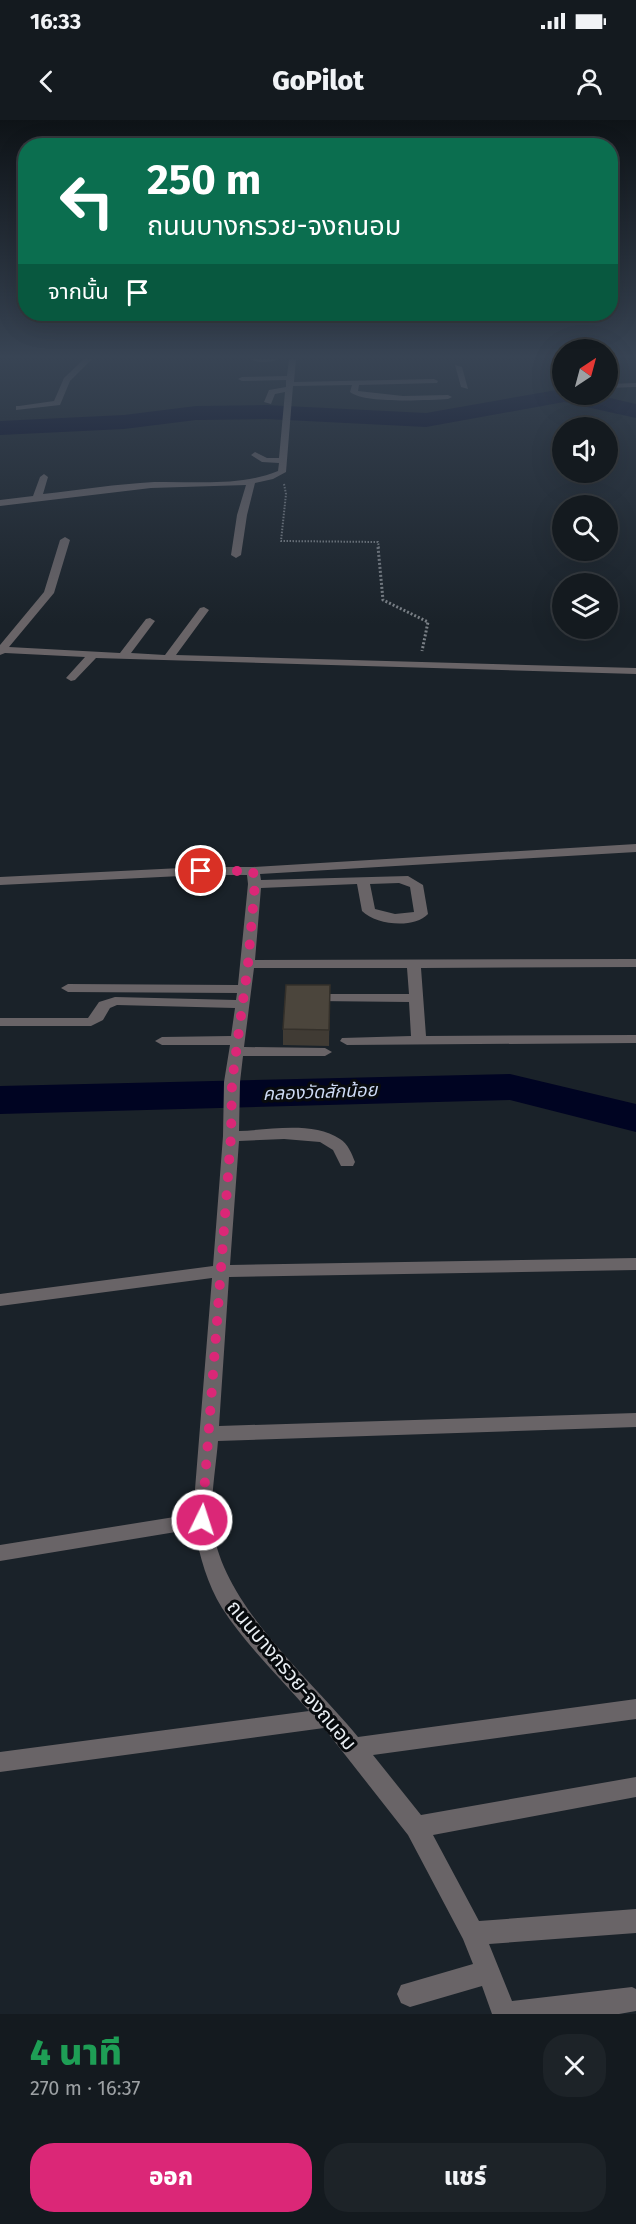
<!DOCTYPE html>
<html lang="th">
<head>
<meta charset="utf-8">
<style>
  body { margin:0; font-family:"Fira Sans","Noto Sans Thai",sans-serif; background:#1d2328; color:#f1f3f6; height:100vh; display:flex; flex-direction:column; font-size:22px; white-space:nowrap }
  * { box-sizing:border-box; margin:0 }
  p { font-size:20px; color:#9da1a4 }
  .icon { flex:none; width:33px; height:33px; fill:none; stroke:currentColor; stroke-width:2; stroke-linecap:round; stroke-linejoin:round }
  .map { position:relative; height:1894px; overflow:hidden }
  .panel { display:flex; flex-direction:column; background:#141a1f; flex:1 }
  .panel>* { flex:none }
  .top-card { position:absolute; left:18px; top:18px; width:600px; height:183px; border-radius:24px; box-shadow:0 6px 24px #0002,0 0 0 2px #33383d; background:#0b6e4f; color:#fff; overflow:hidden }
  .needle { width:39px; rotate:36deg }
  .buttons { position:absolute; left:552px; top:219px; display:grid; gap:12px }
  .buttons a { display:grid; place-items:center; width:66px; height:66px; border-radius:50%; background:#141a1f; box-shadow:0 6px 24px #0002,0 0 0 2px #33383d; font-size:30px }
  .pin { position:absolute; display:grid; place-items:center; width:51px; height:51px; color:#fff; margin:-26px; border:3px solid #fff; border-radius:50%; box-shadow:0 2px 6px #0007 }
  .me { position:absolute; width:66px; margin:-33px; rotate:4deg; stroke-linejoin:round; filter:drop-shadow(0 0 4px #0008) }
  .turn { display:flex; align-items:center; gap:21px; height:126px; padding:0 30px; font-size:27px }
  .turn .icon { width:78px; height:78px; stroke-width:2.5 }
  .turn b { display:block; font-size:42px; line-height:51px }
  .then { display:flex; align-items:center; height:57px; padding:0 30px; background:#0003; gap:12px; font-size:22px }
  .round { display:grid; place-items:center; flex:none; width:63px; height:63px; border-radius:24px; background:#1d2328 }
  .headline { display:flex; align-items:center; justify-content:space-between; height:102px; padding:0 30px }
  h1 { font-size:36px; font-weight:800; line-height:45px; color:#1e9e55 }
  .cta { display:flex; gap:12px; margin-top:auto; padding:12px 30px }
  .cta a { flex:1; height:69px; border-radius:24px; background:#db2777; color:#fff; font-size:24px; font-weight:800; line-height:69px; text-align:center }
  .cta a+a { background:#1d2328; color:#f1f3f6 }
  .status { display:flex; justify-content:space-between; align-items:center; height:42px; padding:0 30px; background:#141a1f; direction:ltr }
  .status svg { height:16px; fill:currentColor }
  header { display:flex; justify-content:space-between; align-items:center; height:78px; padding:0 30px; background:#141a1f; font-size:27px; font-weight:800 }
  .map>svg:first-child { display:block }
  .lines { fill:none; stroke-linecap:round; stroke-linejoin:round }
  .river { fill:#000422; fill-rule:evenodd }
  .path-far1 { stroke:#7b8187; stroke-width:2; stroke-dasharray:1.5 1.5; stroke-linecap:butt }
  .path { stroke:#7b8187; stroke-width:3; stroke-dasharray:2 2; stroke-linecap:butt }
  .minor { fill:#696467; fill-rule:evenodd }
  .wall { fill:#403b34 }
  .building { fill:#4b453c; stroke:#34302a; stroke-width:1.5 }
  .route { stroke:#db2777; stroke-width:10; stroke-dasharray:0 18 }
  .labels { text-anchor:middle; stroke-width:6; stroke-linejoin:round; paint-order:stroke }
  .water-label { font-size:18px; font-style:italic; fill:#cedbf5; stroke:#080b0e }
  .near-street-label { font-size:20px; fill:#e9eef3; stroke:#080b0e }
</style>
</head>
<body>
<div class="status"><b>16:33</b><svg viewBox="0 0 49 12"><path d="M0 12V9h3v3zM5 12V6h3v6zM10 12V3h3v9zM15 12V0h3v12zM26 1h20v11H26zM47 4h2v5h-2z"/></svg></div>
<header><svg class="icon" aria-label="back" viewBox="0 0 24 24"><path d="M15 5l-7 7 7 7"/></svg>GoPilot<svg class="icon" aria-label="person" viewBox="0 0 24 24"><circle cx="12" cy="8" r="4"/><path d="M4 21q1-7 8-7t8 7"/></svg></header>
<div class="map">
<svg width="636" height="1894" viewBox="0 0 636 1894">
  <rect width="100%" height="100%" fill="#1a2229"/>
  <g class="lines">
    <path class="river" d="M562,269V274H592L636,284V298L564,282L426,307L266,299L196,300L124,309L0,315V301L124,295L196,286L266,285L426,293Z
      M510,954L636,984V1012L510,980L0,994V966Z"/>
    <path class="path-far1" d="M284,364L286,374L281,421L378,422L379,429"/>
    <path class="path" d="M378,427L383,480L428,502L422,531"/>
    <path class="minor" d="M84,239H92L70,261L60,285L16,290V286H19L54,281L64,258Z
      M250,239H278C272,243 256,243 250,239Z
      M289,239H296L294,262L434,259L438,261L437,263L359,265L358,271L403,276L448,275L452,277L448,279C427,280 365,284 350,272L352,265L293,266L286,352L273,359L255,363L247,395L241,435L236,438L231,435L237,395L246,365L151,368L0,386V380L33,376L40,357L44,354L48,357L43,374C79,370 117,364 154,362C195,361 239,367 278,351L279,343L262,342L251,335L255,332L267,338H279L285,272L275,274L271,284L264,282L269,270L286,267V260L242,261L238,259L242,257L287,256Z
      M556,239H562V250L558,248Z
      M455,245L462,247L468,269L461,267Z
      M636,263V267L608,268V264Z
      M578,274H591L598,278L594,280Z
      M65,417L70,420L54,473L9,527L120,533L146,499L150,498L155,501L131,533L165,535L200,488L204,487L209,490L176,535L636,548V554L96,538L75,560L71,561L66,558L85,537L5,533L0,535V525L44,472L60,420Z
      M636,724V732L260,754L261,760L408,756L423,765L428,794C414,809 376,805 362,791L357,764L261,768L255,840L636,839V847L421,848L426,916L636,915V923L347,925L340,921L342,918L411,916L409,882L315,881L308,877L310,874H409L407,848H254L244,927L325,928L332,932L325,936H243L240,962L239,1011C269,1010 313,1001 340,1019C348,1024 352,1034 355,1042L353,1046H341L333,1030L320,1022L284,1019L239,1021L230,1145L636,1138V1150L229,1157L219,1306L636,1293V1307L218,1321C216,1346 211,1374 212,1399C216,1480 309,1557 358,1617L636,1579V1599L373,1635L421,1695L636,1657V1677L433,1715L479,1801L636,1789V1813L489,1824L512,1881L632,1867L636,1869V1891L619,1894H492L482,1866L410,1887L401,1883L397,1874L401,1865L473,1844L463,1819L408,1715L324,1608L0,1652V1632L309,1591C280,1558 246,1525 222,1488C207,1464 200,1436 194,1409L0,1441V1425L193,1394L212,1158L0,1186V1174L213,1146L223,1016L224,962L230,925H162L155,921L162,917L231,916L235,888L117,885L110,888L103,900L91,906H0V898H88L99,882L115,877L236,880L237,873L68,872L61,868L68,864L238,865L248,764L247,755H201L0,765V757L201,747H253ZM370,764L399,763L410,767L414,792L395,794L375,789Z"/>
  </g>
  <path class="wall" d="M330,865L329,926L283,925V909Z"/>
  <path class="building" d="M286,865H330L329,910L283,909Z"/>
  <linearGradient id="sky" x2="0" y2="1"><stop stop-color="#0e1317"/><stop offset="0.47" stop-color="#384454"/><stop offset="1" stop-color="#384454" stop-opacity="0"/></linearGradient>
  <rect width="636" height="504" fill="url(#sky)"/>
  <g class="lines">
    <path class="route" d="M201,751H253L255,764L248,844L232,962L231,1016L202,1400"/>
  </g>
  <g class="labels">
    <g class="water-label">
      <text transform="translate(320 972) rotate(-2)" y="6">คลองวัดสักน้อย</text>
    </g>
    <g class="near-street-label">
      <text transform="translate(292 1555) rotate(50)" y="7">ถนนบางกรวย-จงถนอม</text>
    </g>
  </g>
</svg>
<div class="buttons">
<a><svg class="needle" viewBox="-14 -14 28 28"><path d="M0-13l5 13h-10z" fill="#e53935"/><path d="M0 13l5-13h-10z" fill="#9da1a4"/></svg></a>
<a><svg class="icon" aria-label="sound" viewBox="0 0 24 24"><path d="M4 9h4l5-4v14l-5-4H4zM17 9q2 3 0 6"/></svg></a>
<a><svg class="icon" aria-label="search" viewBox="0 0 24 24"><circle cx="10" cy="10" r="6"/><path d="M15 15l6 6"/></svg></a>
<a><svg class="icon" aria-label="layers" viewBox="0 0 24 24"><path d="M12 4l9 5-9 5-9-5zM3 14l9 5 9-5"/></svg></a>
</div>
<div class="pin" style="left:201px;top:751px;background:#d93025"><svg class="icon" aria-label="arrive" viewBox="0 0 24 24"><path d="M6 21V4h12l-3 4 3 4H6"/></svg></div>
<svg class="me" style="left:202px;top:1400px" viewBox="-20 -20 40 40"><circle r="17" fill="#db2777" stroke="#fff" stroke-width="3"/><path d="M0-11L8 9 0 5-8 9z" fill="#fff"/></svg>
<div class="top-card">
<div class="turn"><svg class="icon" aria-label="left" viewBox="0 0 24 24"><path d="M17 20v-9H6M10 6l-5 5 5 5"/></svg><div><b>250 m</b>ถนนบางกรวย-จงถนอม</div></div>
<div class="then">จากนั้น<svg class="icon" aria-label="arrive" viewBox="0 0 24 24"><path d="M6 21V4h12l-3 4 3 4H6"/></svg></div>
</div>
</div>
<section class="panel">
<div class="headline"><div><h1>4 นาที</h1><p>270 m · 16:37</p></div><a class="round"><svg class="icon" aria-label="close" viewBox="0 0 24 24"><path d="M6 6l12 12M18 6L6 18"/></svg></a></div>
<div class="cta"><a>ออก</a><a>แชร์</a></div>
</section>
</body>
</html>
